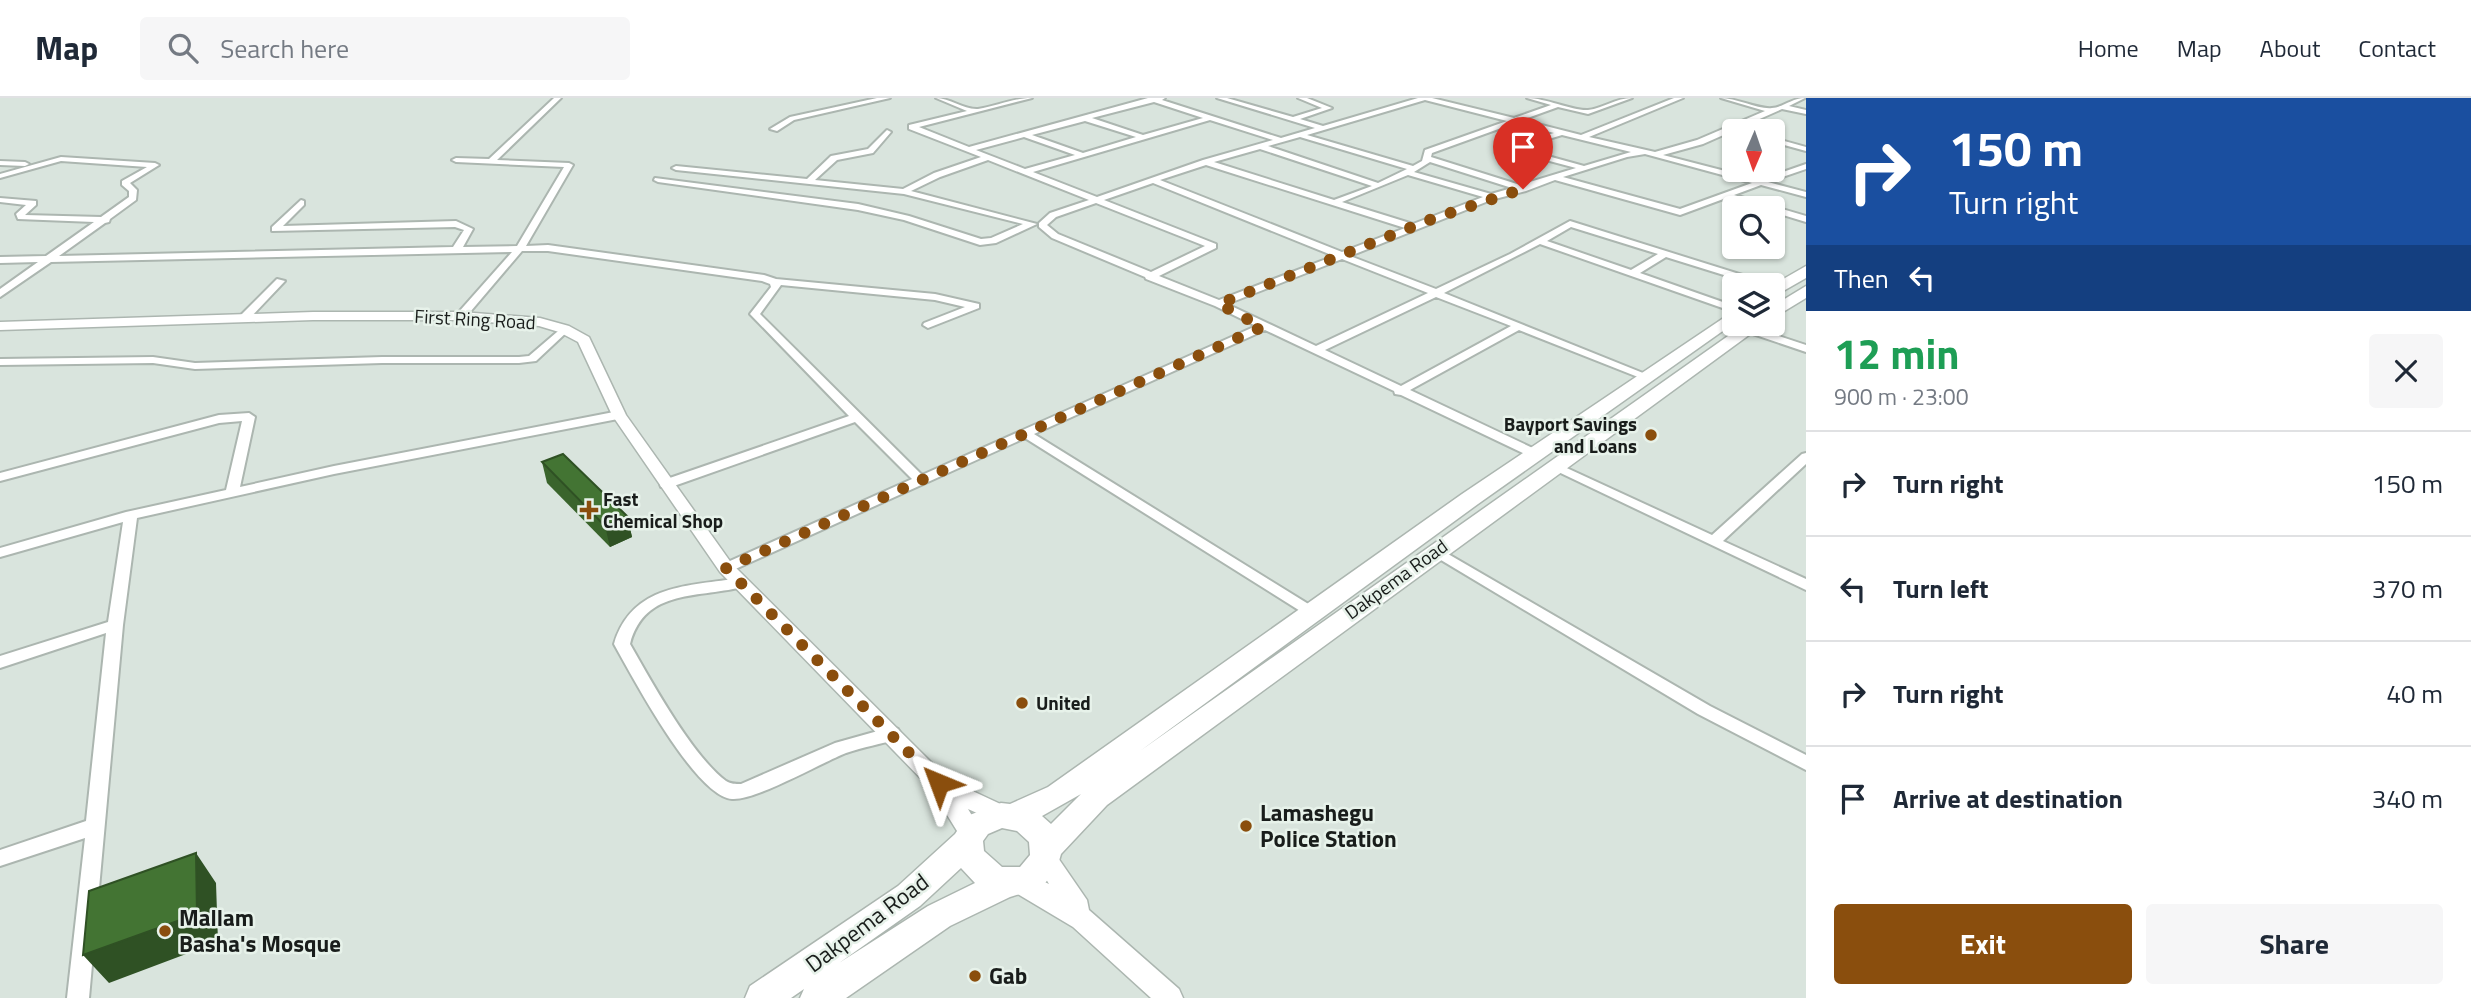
<!DOCTYPE html>
<html lang="en">
<head>
<meta charset="utf-8">
<style>
  body { margin:0; font-family:"Titillium Web",sans-serif; background:#f6f6f7; color:#1f2937; height:100vh; display:flex; flex-direction:column; font-size:26px; white-space:nowrap }
  * { box-sizing:border-box; margin:0 }
  p { font-size:23px; color:#747a83 }
  .icon { flex:none; width:38px; height:38px; fill:none; stroke:currentColor; stroke-width:2; stroke-linecap:round; stroke-linejoin:round }
  .map { position:relative; flex:1; overflow:hidden }
  .details { display:flex; flex-direction:column; background:#fff; width:665px }
  .details>* { flex:none }
  .banner { background:#1a4fa0; color:#fff; overflow:hidden }
  .needle { width:46px; rotate:182deg }
  .controls { position:absolute; left:1722px; top:21px; display:grid; gap:14px }
  .controls a { display:grid; place-items:center; width:63px; height:63px; border-radius:7px; background:#fff; box-shadow:0 2px 5px #0004; font-size:35px }
  .pin { position:absolute; display:grid; place-items:center; width:60px; height:60px; color:#fff; margin:-72px -30px; border-radius:50% 50% 50% 0; rotate:-45deg; box-shadow:0 0 7px #0007 }
  .pin .icon { rotate:45deg }
  .me { position:absolute; width:77px; margin:-38px; rotate:316deg; stroke-linejoin:round; filter:drop-shadow(0 0 5px #0008) }
  .turn { display:flex; align-items:center; gap:24px; height:147px; padding:0 28px; font-size:32px }
  .turn .icon { width:91px; height:91px; stroke-width:2.5 }
  .turn b { display:block; font-size:49px; line-height:60px }
  .then { display:flex; align-items:center; height:66px; padding:0 28px; background:#0003; gap:14px; font-size:26px }
  .round { display:grid; place-items:center; flex:none; width:74px; height:74px; border-radius:7px; background:#f6f6f7 }
  .headline { display:flex; align-items:center; justify-content:space-between; height:119px; padding:0 28px }
  h1 { font-size:42px; font-weight:700; line-height:52px; color:#1e9e55 }
  .button { display:flex; gap:14px; margin-top:auto; padding:14px 28px }
  .button a { flex:1; height:80px; border-radius:7px; background:#8a4e0d; color:#fff; font-size:28px; font-weight:700; line-height:80px; text-align:center }
  .button a+a { background:#f6f6f7; color:#1f2937 }
  ul { padding:0; list-style:none }
  li { display:flex; align-items:center; gap:21px; height:105px; padding:0 28px; border-top:2px solid #e0e1e3 }
  li div { flex:1 }
  li b { display:block; font-size:26px }
  li em { font-style:normal }
  header { display:flex; align-items:center; gap:42px; box-sizing:border-box; height:98px; padding:0 35px; background:#fff; border-bottom:2px solid #e0e1e3 }
  header strong { font-size:33px }
  nav { display:flex; gap:38px; margin-inline-start:auto; font-size:24px }
  .search { width:490px; height:63px; background:#f6f6f7; display:flex; align-items:center; gap:18px; box-sizing:border-box; padding:0 24px; border-radius:7px; color:#747a83; font-size:26px }
  main { display:flex; flex:1; min-height:0 }
  .map>svg:first-child { display:block }
  .lines { fill:none; stroke-linecap:round; stroke-linejoin:round }
  .minor-casing { stroke:#acb6b0; stroke-width:4 }
  .tertiary-casing { stroke:#acb6b0; stroke-width:3 }
  .trunk-casing { stroke:#acb6b0; stroke-width:3 }
  .minor { fill:#fff; fill-rule:evenodd }
  .tertiary { fill:#fff; fill-rule:evenodd }
  .trunk { fill:#fff; fill-rule:evenodd }
  .wall { fill:#3a642c }
  .shaded-wall { fill:#2f5124 }
  .building { fill:#437433; stroke:#2f5124; stroke-width:2 }
  .route { stroke:#8a4e0d; stroke-width:12; stroke-dasharray:0 21.6 }
  .poi-dot { fill:#8a4e0d; stroke:#e7f2ea; stroke-width:2.5 }
  .labels { text-anchor:middle; stroke-width:5; stroke-linejoin:round; paint-order:stroke }
  .street-label { font-size:19px; fill:#191d1b; stroke:#e7f2ea }
  .poi-label { font-size:19px; font-weight:bold; fill:#191d1b; stroke:#e7f2ea; text-anchor:start }
  .near-poi-label { font-size:23px; font-weight:bold; fill:#191d1b; stroke:#e7f2ea; text-anchor:start }
  .near-street-label { font-size:23px; fill:#191d1b; stroke:#e7f2ea }
</style>
</head>
<body>
<header>
<strong>Map</strong>
<div class="search"><svg class="icon" aria-label="search" viewBox="0 0 24 24"><circle cx="10" cy="10" r="6"/><path d="M15 15l6 6"/></svg>Search here</div>
<nav><a>Home</a><a>Map</a><a>About</a><a>Contact</a></nav>
</header>
<main>
<div class="map">
<svg width="1806" height="900" viewBox="0 0 1806 900">
  <rect width="100%" height="100%" fill="#d9e4dd"/>
  <g class="lines">
    <g class="minor-casing">
      <path id="minor" d="M554,0H561L497,62L569,65L573,67L526,148L548,147L764,177L776,181L935,196L979,206V210L928,230L923,227L924,225L965,209L935,202L781,187L760,216L922,377L1256,228L1215,208L1146,181L1145,179L1052,140L1039,129V125L1050,115L1089,102L988,62L940,79L911,93L1037,126L996,145L980,147L904,122L858,112L658,84L654,82L655,80L858,106L909,118L981,141L991,140L1023,126L904,96L676,72L672,70L676,68L807,81L831,58L868,51L887,32L891,34L873,55L837,62L815,82L903,91L934,75L981,59L909,31V27L967,13L936,0C950,0 964,12 978,11C997,8 1013,0 1032,0L919,29L969,49L1148,0H1165L1162,2L1281,40L1315,30L1217,0H1227L1293,19L1322,10L1298,0H1307L1332,10L1300,21L1323,28L1418,0H1432L1514,20L1551,7L1527,0C1546,0 1573,13 1588,12C1604,10 1616,0 1632,0L1588,16L1558,9L1522,22L1581,37L1674,0H1683L1589,39L1655,54L1697,42L1765,13L1721,0C1736,0 1760,12 1772,10C1784,9 1792,0 1805,0L1789,8L1806,12V16L1782,11L1703,46L1663,57L1760,82L1806,66V71L1768,84L1806,94V99L1761,87L1734,97L1806,118V124L1773,114V110H1762L1726,100L1680,117L1555,82L1526,93L1491,102L1350,158L1436,191L1510,156L1570,123L1768,185L1770,187H1756L1666,159L1640,175L1734,208V214L1540,146L1444,195L1653,279L1651,281H1643L1519,232L1410,292L1539,353L1541,356L1539,359H1531L1401,297L1395,296L1394,293L1265,232L1034,336L1318,512L1321,516L1318,520L1313,521L1025,340L731,473H721L719,470L721,467L912,381L855,324L671,389H661L660,386L661,383L849,318L750,216L771,189L770,186L762,183L548,153H522L465,220H457V216L512,154L51,164L0,199V191L38,164L0,165V159L46,158L94,124L18,121L16,116L26,107L0,104V100L36,103V107L25,117L101,119L129,99V93L122,87V83L147,69L61,63L0,80V76L61,59L155,65L159,67L130,85L137,92L136,102L110,121L109,124L105,125L59,158L453,149L464,132L455,129L272,133V129L301,102L304,103V107L283,128L456,123L473,131L463,149L517,148L564,69L456,64L452,62L456,60L489,61ZM1425,2L1507,23L1425,52L1422,63L1413,68L1307,37ZM1154,4L1203,20L1143,37L1092,20ZM1210,22L1273,42L1203,62L1097,99L1033,74ZM1085,23L1136,39L1083,55L1032,37ZM1515,25L1554,35L1508,48V52L1576,70L1520,87L1431,59L1432,55ZM1562,37L1631,54L1584,68L1519,50ZM1024,39L1075,57L1025,71L976,52ZM1300,39L1407,71L1378,85L1268,48ZM1260,51L1372,88L1334,102L1214,64ZM1645,56L1752,85L1680,111L1563,79L1627,59ZM1430,64L1512,90L1491,96L1414,74ZM1206,67L1405,130L1342,154L1160,82ZM1408,77L1483,99L1413,126L1342,104ZM1153,85L1334,158L1219,202L1159,178L1216,150V146L1104,102ZM1096,105L1205,148L1151,174L1058,136L1047,127L1056,119ZM1571,129L1658,156L1631,172L1547,143ZM1342,161L1428,195L1316,248L1227,206ZM1436,199L1511,228L1401,288L1325,252Z
        M877,0H890L794,22L777,33L770,31L790,19Z
        M1773,40L1806,49V53L1773,44Z
        M0,63L25,64L29,66L25,68L0,67Z
        M277,181L285,183L248,222H240V218Z
        M564,228L569,231L568,233L536,263L519,265H382L195,271L153,265L0,267V261L153,259L195,265L382,259H519L529,258Z
        M1748,228L1806,247V254L1744,233V229Z
        M619,313L623,314V320L334,376L137,420L123,527L89,900H67L85,740L0,768V752L86,723L106,535L0,570V558L108,524L123,424L0,459V450L126,414L226,392L242,323L219,325L0,383V375L219,317L249,315L255,319L240,389L334,368Z
        M1806,355V366L1723,443L1806,481V492L1548,369L1550,366H1558L1712,437L1802,356Z
        M1436,449L1710,608L1806,657V672L1698,616L1431,456L1429,453L1431,450Z
        M741,480L746,482L748,485L746,488C700,501 645,489 630,546C651,583 693,659 726,683C731,686 735,686 741,686L835,645L892,629L898,631L901,636L898,641C881,646 863,649 846,655C821,665 755,703 732,701C695,698 632,578 614,546C632,486 688,488 741,480Z"/>
    </g>
    <g class="tertiary-casing">
      <path id="tertiary" d="M313,214H461L540,220L569,228L589,239L626,317L732,466L949,682L1009,710L1012,717L1009,724L1001,726L968,711L982,734L978,741L970,744L962,741L931,691L720,474L612,317L578,244L559,234L539,228L461,222H313L0,232V224Z
        M1046,751L1054,754L1087,802L1089,812L1179,891L1183,900H1151L1073,829L1011,792L1008,784L1011,776L1020,773L1049,786L1034,761L1038,754Z"/>
    </g>
    <g class="trunk-casing">
      <path id="trunk" d="M1806,168V180L1773,199V187Z
        M1806,188V200L1773,220V208Z
        M1734,213V225L1478,406L1140,653L1745,226H1764L1107,707L1061,756L1057,770L1042,789L1010,799L950,828L846,900H800L804,891L791,900H745L750,888L898,788L955,736L967,718L1001,705L1010,706L1048,689L1462,396ZM1081,696L1051,726L1042,718ZM1002,730L1017,733L1029,744L1030,757L1020,769H1002L984,753L983,743L988,736ZM961,770L975,785L928,808L839,865L920,808Z"/>
    </g>
    <use href="#minor" class="minor"/>
    <use href="#tertiary" class="tertiary"/>
    <use href="#trunk" class="trunk"/>
  </g>
  <path class="wall" d="M542,364L627,418L632,439L610,449L547,385Z"/>
  <path class="shaded-wall" d="M627,418L632,439L610,449L605,428Z
    M196,755L216,785L218,844L109,885L83,857Z"/>
  <path class="building" d="M563,356L627,418L605,428L542,364Z
    M196,755L197,816L83,857L89,793Z"/>
  <g class="lines">
    <path class="route" d="M939,685L726,470L1262,229L1219,206L1432,121L1523,91"/>
  </g>
  <g class="poi-dot">
    <circle cx="1651" cy="337" r="7"/>
    <path d="M585.5 401.5h7v7h7v7h-7v7h-7v-7h-7v-7h7z"/>
    <circle cx="1022" cy="605" r="7"/>
    <circle cx="1246" cy="728" r="7"/>
    <circle cx="165" cy="833" r="7"/>
    <circle cx="975" cy="878" r="7"/>
  </g>
  <g class="labels">
    <g class="street-label">
      <text transform="translate(475 221) rotate(3)" y="7">First Ring Road</text>
      <text transform="translate(1396 481) rotate(-36)" y="7">Dakpema Road</text>
    </g>
    <g class="poi-label">
      <text x="1637" y="333" text-anchor="end">Bayport Savings<tspan x="1637" dy="22">and Loans</tspan></text>
      <text x="603" y="408">Fast<tspan x="603" dy="22">Chemical Shop</tspan></text>
      <text x="1036" y="612">United</text>
    </g>
    <g class="near-poi-label">
      <text x="1260" y="723">Lamashegu<tspan x="1260" dy="26">Police Station</tspan></text>
      <text x="179" y="828">Mallam<tspan x="179" dy="26">Basha's Mosque</tspan></text>
      <text x="989" y="886">Gab</text>
    </g>
    <g class="near-street-label">
      <text transform="translate(867 825) rotate(-37)" y="8">Dakpema Road</text>
    </g>
  </g>
</svg>
<div class="controls">
<a><svg class="needle" viewBox="-14 -14 28 28"><path d="M0-13l5 13h-10z" fill="#e53935"/><path d="M0 13l5-13h-10z" fill="#747a83"/></svg></a>
<a><svg class="icon" aria-label="search" viewBox="0 0 24 24"><circle cx="10" cy="10" r="6"/><path d="M15 15l6 6"/></svg></a>
<a><svg class="icon" aria-label="layers" viewBox="0 0 24 24"><path d="M12 4l9 5-9 5-9-5zM3 14l9 5 9-5"/></svg></a>
</div>
<div class="pin" style="left:1523px;top:91px;background:#d93025"><svg class="icon" aria-label="arrive" viewBox="0 0 24 24"><path d="M6 21V4h12l-3 4 3 4H6"/></svg></div>
<svg class="me" style="left:939px;top:685px" viewBox="-20 -20 40 40"><path d="M0-17L14 15 0 8-14 15z" fill="#8a4e0d" stroke="#fff" stroke-width="4"/></svg>
</div>
<section class="details">
<div class="banner">
<div class="turn"><svg class="icon" aria-label="right" viewBox="0 0 24 24"><path d="M7 20v-9h11M14 6l5 5-5 5"/></svg><div><b>150 m</b>Turn right</div></div>
<div class="then">Then<svg class="icon" aria-label="left" viewBox="0 0 24 24"><path d="M17 20v-9H6M10 6l-5 5 5 5"/></svg></div>
</div>
<div class="headline"><div><h1>12 min</h1><p>900 m · 23:00</p></div><a class="round"><svg class="icon" aria-label="close" viewBox="0 0 24 24"><path d="M6 6l12 12M18 6L6 18"/></svg></a></div>
<ul>
<li><svg class="icon" aria-label="right" viewBox="0 0 24 24"><path d="M7 20v-9h11M14 6l5 5-5 5"/></svg><div><b>Turn right</b></div><em>150 m</em></li>
<li><svg class="icon" aria-label="left" viewBox="0 0 24 24"><path d="M17 20v-9H6M10 6l-5 5 5 5"/></svg><div><b>Turn left</b></div><em>370 m</em></li>
<li><svg class="icon" aria-label="right" viewBox="0 0 24 24"><path d="M7 20v-9h11M14 6l5 5-5 5"/></svg><div><b>Turn right</b></div><em>40 m</em></li>
<li><svg class="icon" aria-label="arrive" viewBox="0 0 24 24"><path d="M6 21V4h12l-3 4 3 4H6"/></svg><div><b>Arrive at destination</b></div><em>340 m</em></li>
</ul>
<div class="button"><a>Exit</a><a>Share</a></div>
</section>
</main>
</body>
</html>
